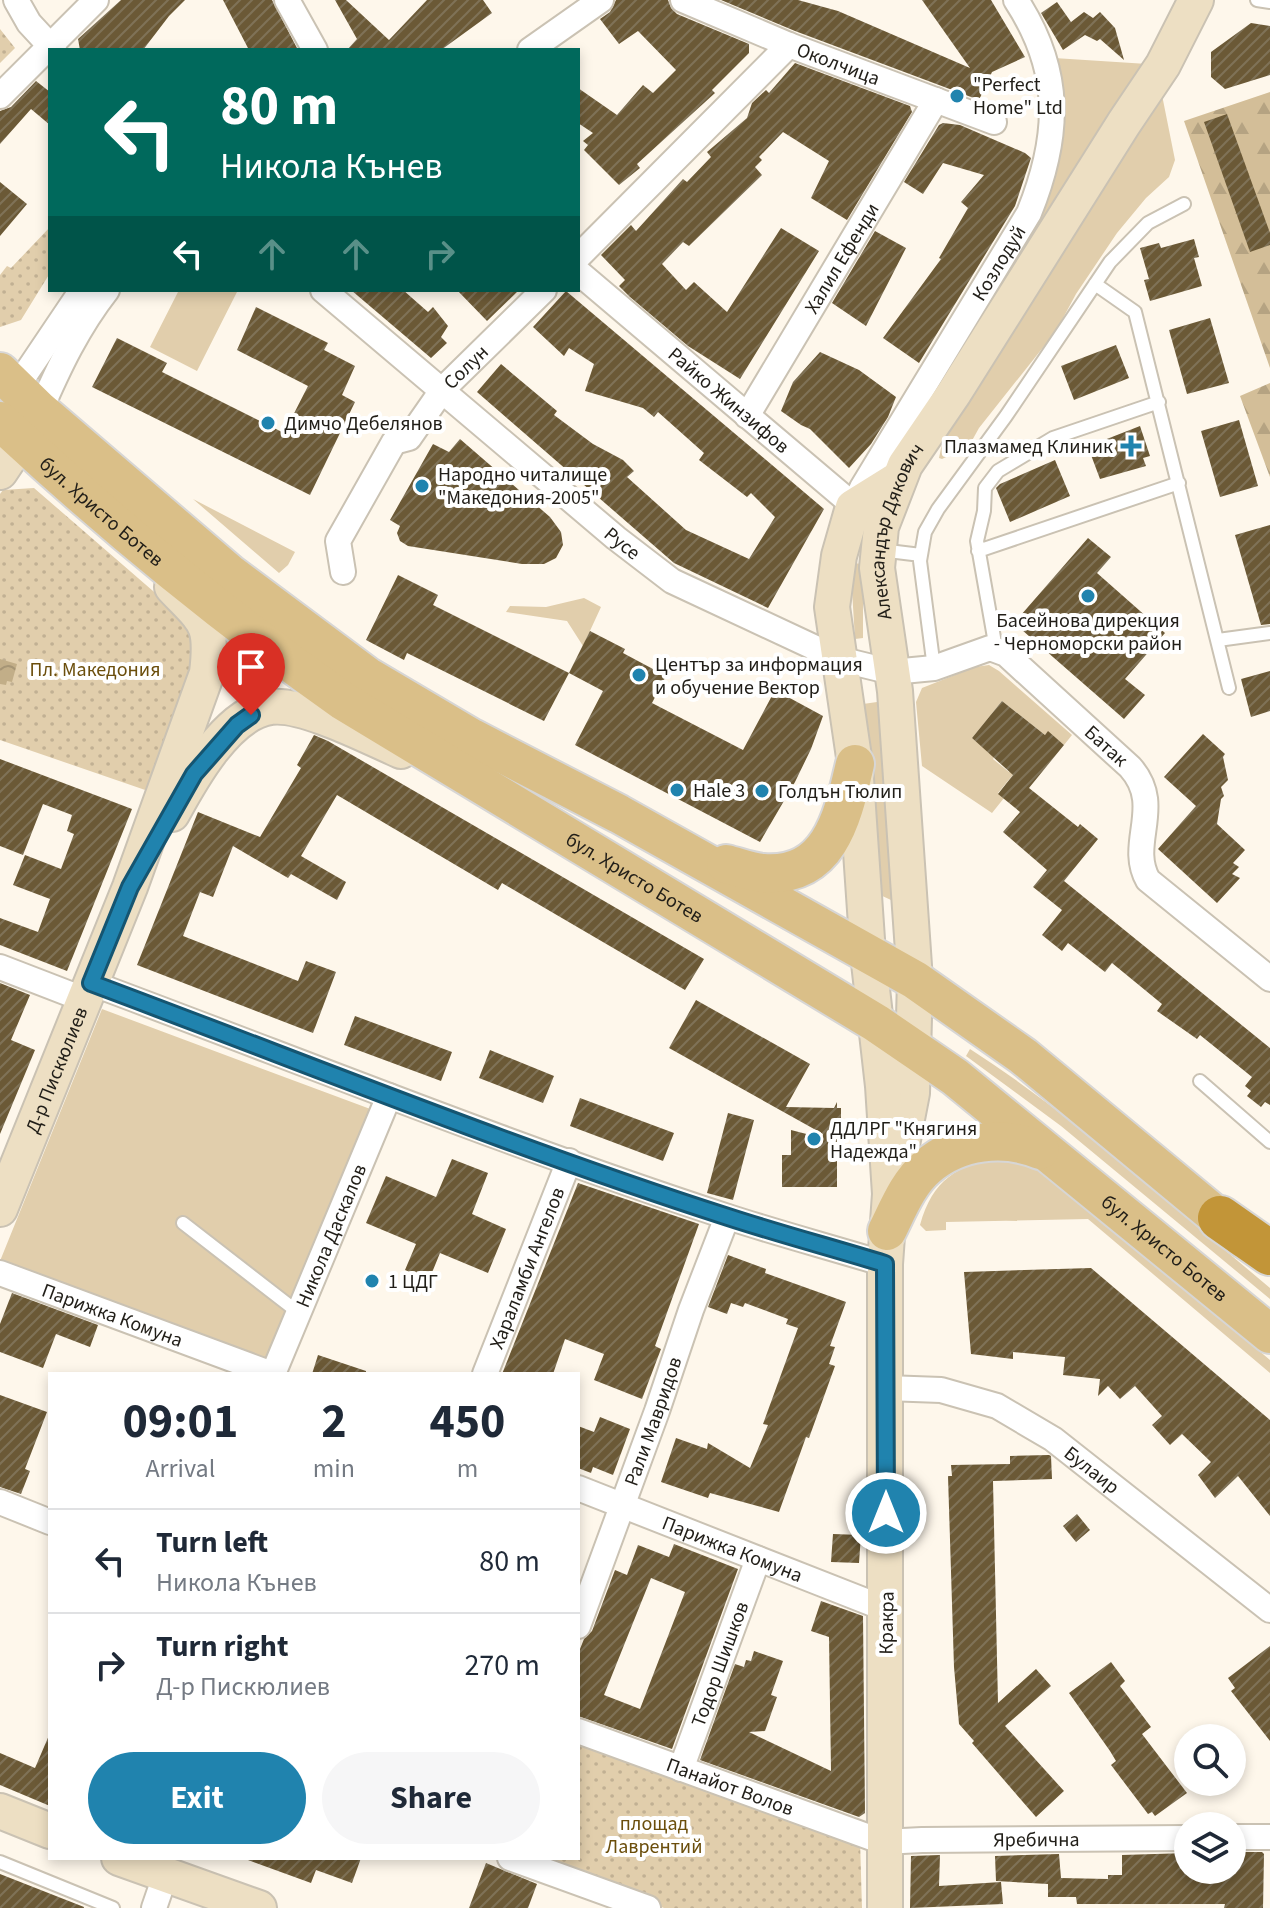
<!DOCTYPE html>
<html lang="en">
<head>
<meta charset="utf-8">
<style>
  body { margin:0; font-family:"Source Sans 3",sans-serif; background:#f6f6f7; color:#1f2937; height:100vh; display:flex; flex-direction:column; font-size:30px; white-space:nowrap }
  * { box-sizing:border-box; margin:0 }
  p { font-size:26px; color:#747a83 }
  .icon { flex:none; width:44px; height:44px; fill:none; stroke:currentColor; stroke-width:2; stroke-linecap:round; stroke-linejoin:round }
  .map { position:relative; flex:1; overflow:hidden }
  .side { position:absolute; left:48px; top:1372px; width:532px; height:488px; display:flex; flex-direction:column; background:#fff; border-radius:0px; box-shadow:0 4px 12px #0003 }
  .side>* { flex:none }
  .top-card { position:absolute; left:48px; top:48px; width:532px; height:244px; border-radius:0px; box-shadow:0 4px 12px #0003; background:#00695c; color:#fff; overflow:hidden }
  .controls { position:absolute; left:1174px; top:1724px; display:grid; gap:16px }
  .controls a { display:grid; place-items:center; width:72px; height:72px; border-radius:50%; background:#fff; box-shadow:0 4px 12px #0003; font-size:40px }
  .pin { position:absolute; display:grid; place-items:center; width:68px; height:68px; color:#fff; margin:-82px -34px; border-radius:50% 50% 50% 0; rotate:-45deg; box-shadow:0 0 8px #0007 }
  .pin .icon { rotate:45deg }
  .me { position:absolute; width:88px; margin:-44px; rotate:0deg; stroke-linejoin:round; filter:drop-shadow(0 0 6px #0008) }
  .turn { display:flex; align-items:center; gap:28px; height:168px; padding:0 40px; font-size:36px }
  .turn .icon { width:104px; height:104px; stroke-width:2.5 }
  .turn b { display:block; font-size:56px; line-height:68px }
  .lanes { display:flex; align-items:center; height:76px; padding:0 40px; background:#0003; justify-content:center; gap:40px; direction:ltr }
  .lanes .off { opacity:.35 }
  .eta { display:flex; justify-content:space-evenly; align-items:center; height:136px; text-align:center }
  .eta b { font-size:48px; font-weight:700; line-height:56px }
  .button { display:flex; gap:16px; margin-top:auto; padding:16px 40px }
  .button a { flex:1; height:92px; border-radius:48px; background:#2083ae; color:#fff; font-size:32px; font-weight:700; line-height:92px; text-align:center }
  .button a+a { background:#f6f6f7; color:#1f2937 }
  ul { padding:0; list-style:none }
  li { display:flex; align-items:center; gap:24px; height:104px; padding:0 40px; border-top:2px solid #e0e1e3 }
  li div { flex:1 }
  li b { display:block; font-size:30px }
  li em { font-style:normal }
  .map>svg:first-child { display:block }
  .grass { fill:#e1ceac }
  .forest { fill:url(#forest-firs) }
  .park { fill:url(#park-dots) }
  .water { fill:url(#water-waves) }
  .building { fill:url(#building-hatch); fill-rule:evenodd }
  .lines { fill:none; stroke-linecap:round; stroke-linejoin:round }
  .lane-casing { stroke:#cac2b3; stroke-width:16 }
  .street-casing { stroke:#cac2b3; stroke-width:28 }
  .secondary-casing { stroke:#cac2b3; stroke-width:38 }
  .primary-casing { stroke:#d7d6d5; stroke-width:42 }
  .highway-casing { stroke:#d7d6d5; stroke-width:48 }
  .lane { stroke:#fff; stroke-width:12 }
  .street { stroke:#fff; stroke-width:24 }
  .secondary { stroke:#eddfc3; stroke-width:34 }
  .primary { stroke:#dabf88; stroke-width:38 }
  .highway { stroke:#c29538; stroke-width:44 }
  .route-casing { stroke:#155571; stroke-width:20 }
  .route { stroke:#2083ae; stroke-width:14 }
  .poi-dot { fill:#2083ae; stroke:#fff; stroke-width:3 }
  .labels { text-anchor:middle; stroke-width:8; stroke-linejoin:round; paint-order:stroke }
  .street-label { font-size:20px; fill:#211e18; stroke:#fff }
  .poi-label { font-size:20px; fill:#211e18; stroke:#fff; text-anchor:start }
  .park-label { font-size:20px; fill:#6b4e0c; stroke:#fff }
</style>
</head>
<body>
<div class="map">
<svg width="1270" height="1908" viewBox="0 0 1270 1908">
  <defs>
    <pattern id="forest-firs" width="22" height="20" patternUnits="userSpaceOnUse" patternTransform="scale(2)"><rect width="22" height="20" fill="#d3be98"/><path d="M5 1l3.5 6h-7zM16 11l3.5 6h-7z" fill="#b5a382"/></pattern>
    <pattern id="park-dots" width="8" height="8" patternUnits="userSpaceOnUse" patternTransform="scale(2)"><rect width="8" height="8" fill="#e1ceac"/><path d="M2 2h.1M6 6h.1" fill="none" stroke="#c1b093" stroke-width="1.8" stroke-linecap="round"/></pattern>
    <pattern id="water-waves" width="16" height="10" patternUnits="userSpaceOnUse" patternTransform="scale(2)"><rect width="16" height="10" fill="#c2ae88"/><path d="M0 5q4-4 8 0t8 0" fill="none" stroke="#a69575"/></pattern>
    <pattern id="building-hatch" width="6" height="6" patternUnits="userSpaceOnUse" patternTransform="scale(2)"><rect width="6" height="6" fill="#6b5936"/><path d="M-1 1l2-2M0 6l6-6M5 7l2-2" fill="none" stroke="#7f7257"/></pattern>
  </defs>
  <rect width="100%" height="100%" fill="#fef7eb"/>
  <path class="grass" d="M1054,58L1163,65L949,368L1029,213Z
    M1162,95L1175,160L1169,177L1146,198L1117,233L1076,294L1056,331L979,428L969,446L942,459L939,458L942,444L991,361Z
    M179,290H238L197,371L150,347Z
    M193,499L295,552L288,565L279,573Z
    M854,563L861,564L863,569V638L855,639L851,574Z
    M584,598L601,607L583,646L567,621L506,612L510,606L546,607Z
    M989,665L999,671L1072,735L1064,745L1048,732L1045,735L1002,701L972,738L992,754H996L993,759L1009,772L1020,766L998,793L1004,798L992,813L922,766L916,702L922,688L975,667Z
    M877,702L895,865L891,900L878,894L863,704Z
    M102,1009L373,1110L269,1360L0,1261Z
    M970,1049C1076,1117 1173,1207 1270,1288V1299L1061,1126L966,1056Z
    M1001,1155L1040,1169L1062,1185L1270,1360V1373L1088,1219L946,1222V1230L926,1231L920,1225C933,1179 956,1167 1001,1155Z"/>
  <path class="forest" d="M1270,92V368L1184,121Z
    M1270,383V477L1240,396Z"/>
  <path class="park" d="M0,29L15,48L0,63Z
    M50,227V273L21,320L0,327V275L7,266L11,268Z
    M34,488L190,623L201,658L151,792L0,740V494L3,490Z
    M578,1738L860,1840L862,1908H664L527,1858H578Z"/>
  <path class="water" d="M0,659L17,664L12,682L7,681L6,685L0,684Z"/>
  <path class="building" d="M121,0H185L169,16L143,50H80L78,39Z
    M223,0H272L298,50H249Z
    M335,0H346L389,40L427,0H483L492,13L441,50H347L357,39Z
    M616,0H668L671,8L677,14L749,44V53L712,90L715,93L637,164L640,168L619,185L584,150L588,145L583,141L593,133L578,123V88L617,115L643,85L653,93L676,70L638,31L619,44L600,19L610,12Z
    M721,0H798L838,11L970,68L922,0H991L1025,57L992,72L979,100L795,31Z
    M1057,2L1071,22L1084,12L1093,18L1100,12L1115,28L1124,60L1100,39L1097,41L1085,35L1063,50L1041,13Z
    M1251,23L1270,26V75L1225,89L1211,77V52Z
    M795,63L910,106L912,112L847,220L811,198L829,161L783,132L759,157L762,160L755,167L762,175L689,246L683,242L662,264L686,290L694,282L727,312L781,228L819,251L740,379L688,346L630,297L619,286L625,280L601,255L631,225L636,231L683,179L687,182L711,157L707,152L747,118L752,103L766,90L769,93Z
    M36,81L50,92V125L31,109L0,144V111L11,107Z
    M1227,114L1270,233V245L1250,252L1204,122Z
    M943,123L960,125L1025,153L1031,158L1015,206L919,363L883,338L941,259L939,258L968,208L961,202L984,175L943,163L923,194L904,182L939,125Z
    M0,182L27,204L0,236Z
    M875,231L906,248L866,326L832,303Z
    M1194,239L1199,257L1194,258L1202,286L1150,301L1144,280L1149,279L1140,248L1159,243L1161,248Z
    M351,290H403L428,312L433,307L448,326L441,337L447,343L431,358Z
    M457,290H519L487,321Z
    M566,291L824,509L768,608L674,563L477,392L501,364L557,411L554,415L593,444L623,460L634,471L627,477L686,530L749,559L775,517L751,493L747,497L699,460L704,453L658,412L654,417L643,408L585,391L594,364L569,348L564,356L533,327Z
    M256,307L328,343L324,350L355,366L342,395L355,402L310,495L92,387L117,338L167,363L162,372L284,433L308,386L237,350Z
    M1210,318L1229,383L1187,394L1169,330Z
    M1116,345L1129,378L1074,400L1061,366Z
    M820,352L859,370L896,397L888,417L871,444L849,468L810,429L801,425L781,411L793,382Z
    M1239,420L1258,486L1220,497L1201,431Z
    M1140,426L1150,456L1143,458L1146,466L1100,479L1091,455L1094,444Z
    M460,439L550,517L561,532L563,545L556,558L544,564H522L408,546L400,541L397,533L400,526L390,520L433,444L449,452Z
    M1055,460L1070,496L1010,522L996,488L1000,484Z
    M1270,525V624L1261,625L1235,535Z
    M1088,538L1111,557L1097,573L1165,633L1125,679L1145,695L1124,719L1014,623Z
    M398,575L438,595L433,605L569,673L544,721L407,653L404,660L366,640Z
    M590,631L625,649L623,653L666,676L652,703L743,750L775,690L823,716L811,749L795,782L760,842L575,745L603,691L569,673Z
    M1270,671V711L1251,717L1241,679Z
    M1002,701L1045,735L1048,731L1064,745L1029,788L1078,827L1080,824L1098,839L1064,881L1270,1048V1105L1265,1102L1261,1107L1247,1096L1251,1091L1245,1086L1252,1077L1200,1035L1197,1039L1157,1011L1162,1004L1112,963L1105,972L1068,943L1062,951L1042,935L1062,910L1033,887L1047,870L1003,832L1020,812L998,794L1013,775L972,738Z
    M1203,734L1225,754L1223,757L1228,780L1221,787L1224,796L1221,799L1217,824L1245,850L1233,863L1239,867L1232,874L1240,878L1217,903L1158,849L1196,806L1164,777Z
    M314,735L328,741L704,959L685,990L502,883L498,890L337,795L301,856L346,882L337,900L291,874L288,878L233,846L213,897L200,892L183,936L298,981L306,961L336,972L313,1033L137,965L198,812L260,837L301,768L297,765Z
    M0,759L132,809L67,971L0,945V918L38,932L50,899L13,885L25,855L61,869L74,834L67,831L72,815L43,804L23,855L0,846Z
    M0,983L30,995L11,1040L35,1050L0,1134Z
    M696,1000L810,1064L786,1107L834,1108L837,1102V1108H841V1124H837V1187H782V1155H791V1130L822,1138L823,1134L669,1048Z
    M355,1016L452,1052L441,1081L344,1045Z
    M490,1050L554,1076L543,1103L479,1078Z
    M580,1098L674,1133L663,1161L570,1126Z
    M728,1113L754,1120L733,1200L707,1193Z
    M452,1159L488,1173L472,1214L506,1229L488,1273L440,1253L429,1280L405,1270L416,1244L366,1223L386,1176L436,1197Z
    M578,1183L699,1224L655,1346L661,1349L642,1399L594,1380L604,1354L565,1339L553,1374H502Z
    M728,1255L766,1269L765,1273L846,1302L830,1346L835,1347L829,1364L835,1366L809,1438L806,1437L779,1512L710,1493L708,1498L661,1482L676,1438L707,1449L708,1443L750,1468L768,1425L763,1424L798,1328L786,1324L788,1319L745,1303L743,1307L731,1303L727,1314L708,1307Z
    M1091,1268L1270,1420V1516L1238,1476L1215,1498L1198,1475L1211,1462L1182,1434L1170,1445L1152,1425L1162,1416L1135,1386L1120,1399L1108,1386L1098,1396L1100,1379L1063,1375L1065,1357L1013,1352V1359L971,1354L964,1272Z
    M12,1293L98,1325L90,1347L56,1334L43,1368L0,1352V1324Z
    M318,1355L366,1371V1374H312Z
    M0,1395L47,1412L25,1469L30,1471L21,1494L0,1487Z
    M600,1417L630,1429L613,1475L593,1467L591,1473L578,1468V1426L594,1432Z
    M1049,1455L1051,1456L1052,1479L993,1481L998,1703L1036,1669L1051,1686L1005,1726L1064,1791L1036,1817L972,1743L974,1741L959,1724L954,1667L948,1476H952L951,1465L1010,1464V1456Z
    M1077,1514L1090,1530L1076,1542L1063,1526Z
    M833,1534L861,1535L859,1563L831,1562Z
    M674,1544L738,1569L672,1749L578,1716V1654L584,1639L592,1631L615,1570L627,1575L638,1545L669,1557ZM651,1578L685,1592L640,1709L604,1695Z
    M821,1601L863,1616L865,1813L859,1817L700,1760L735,1664L744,1667L746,1660L751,1661L754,1651L783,1661L771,1695L777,1697L765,1731L749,1732L831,1771L829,1637L811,1631Z
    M1270,1646V1741L1231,1691L1235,1688L1228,1678Z
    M1111,1662L1125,1681L1120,1686L1151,1727L1142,1734L1187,1793L1155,1816L1152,1812L1148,1814L1111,1765L1116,1761L1110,1751L1069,1693Z
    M50,1733V1806L0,1785V1753L35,1768Z
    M1232,1852H1262L1264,1854L1263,1908H1224L1225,1904H1077L1076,1897H1048V1884L996,1881L995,1856L1059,1854L1061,1878L1108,1879V1875H1122V1855L1188,1853V1870H1232Z
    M940,1855L939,1886L1001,1882L1003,1904L910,1908L911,1856Z
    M248,1858H361L352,1883L316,1870L311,1883L248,1860Z
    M486,1863L537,1884L528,1908H469Z
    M0,1874L84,1907V1908H0Z"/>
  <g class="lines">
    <g class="lane-casing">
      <path id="lane" d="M1257,0L1270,2
        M1095,284L1135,312L1229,688
        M880,550L921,555
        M978,551L1179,483
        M1218,640L1270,633
        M996,649L977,541L984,511L985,488L998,471L1053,438L1159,402
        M934,668L920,561L925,532L938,509L1006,416L1110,262L1148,223L1184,204
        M1200,1081L1270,1142
        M183,1223L299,1313
        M0,1862L113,1908"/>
    </g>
    <g class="street-casing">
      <g id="street">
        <path d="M16,0L29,23L54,50"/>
        <path d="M287,0L315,50"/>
        <path id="s1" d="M683,0L789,45L994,122"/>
        <path d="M530,50L601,0"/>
        <path d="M0,96L96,0"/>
        <path d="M578,257L789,45"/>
        <path id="s2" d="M578,272L866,516"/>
        <path id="s3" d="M323,290L616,538L672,581L839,659L892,672L934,668L990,648L1006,654L1130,767C1165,806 1127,843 1148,880L1270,979"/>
        <path d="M16,388L82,290"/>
        <path d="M40,411C59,367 78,327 107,290"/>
        <path id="s4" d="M747,416L936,100"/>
        <path id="s5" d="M854,505L862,488L1029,213C1060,136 1063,72 1016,0"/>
        <path id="s6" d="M343,572L338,541L394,442L409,438L443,389L544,290"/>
        <path d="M0,967L83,999"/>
        <path d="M91,983C303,1062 513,1147 728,1217C780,1234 833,1248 885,1264"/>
        <path id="s7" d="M0,1273L272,1374"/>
        <path id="s8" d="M273,1374L389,1096"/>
        <path id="s9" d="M485,1374L569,1161"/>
        <path id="s10" d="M886,1388L941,1390L997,1406L1053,1439L1270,1610"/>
        <path id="s11" d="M578,1488L886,1609"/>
        <path d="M0,1502L50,1522"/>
        <path id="s12" d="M578,1626L657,1411L691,1310L727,1217"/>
        <path id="s13" d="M578,1731L883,1842L922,1840L1188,1838"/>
        <path id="s14" d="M681,1769L758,1559"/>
        <path d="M1232,1837H1270"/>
        <path d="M510,1858L648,1908"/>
        <path d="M154,1908L165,1876"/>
      </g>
    </g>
    <g class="secondary-casing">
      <g id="secondary">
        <path d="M0,472L36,418"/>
        <path d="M172,814C191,779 227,713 271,707C304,703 369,737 401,751"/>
        <path id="s15" d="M900,1155L912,1093L915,980L895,691L877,568L881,527L905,465L954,393L1124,123L1163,65L1196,0"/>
        <path id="s16" d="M0,1209L130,887L207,673C213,622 205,622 172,587"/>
        <path d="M0,1811L50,1831"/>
        <path d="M119,1858L259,1908"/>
        <path d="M885,1908V1264L890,1194L883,1086L868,954L855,764L832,607L839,556L853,507L898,479"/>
      </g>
    </g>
    <g class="primary-casing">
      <g id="primary">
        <path d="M0,372L40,411L229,573L367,676L472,738L619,814L915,980L1023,1056L1243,1238"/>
        <path id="s17" d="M0,421C107,521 223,616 343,701L876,1023L955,1077L1270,1334"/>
        <path d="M726,864C738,867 751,872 763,873C831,878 843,815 855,764"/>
        <path d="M887,1231C898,1209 908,1183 927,1167C958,1140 1004,1135 1040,1150"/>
      </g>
    </g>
    <g class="highway-casing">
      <path id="highway" d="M1220,1218L1270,1253"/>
    </g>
    <use href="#lane" class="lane"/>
    <use href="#street" class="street"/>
    <use href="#secondary" class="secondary"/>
    <use href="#primary" class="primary"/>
    <use href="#highway" class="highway"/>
  </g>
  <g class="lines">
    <g class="route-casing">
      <path id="route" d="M251,715L237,725L194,774L130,887L91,983C303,1062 513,1148 728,1217C780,1234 833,1248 885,1264L886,1513"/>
    </g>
    <use href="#route" class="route"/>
  </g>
  <g class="poi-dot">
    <circle cx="957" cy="96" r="8"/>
    <circle cx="268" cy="423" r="8"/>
    <path d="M1127 434h8v8h8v8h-8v8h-8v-8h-8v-8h8z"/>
    <circle cx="422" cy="486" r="8"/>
    <circle cx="1088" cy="596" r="8"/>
    <circle cx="639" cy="675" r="8"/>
    <circle cx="677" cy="790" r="8"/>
    <circle cx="762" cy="791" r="8"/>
    <circle cx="814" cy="1139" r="8"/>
    <circle cx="372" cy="1281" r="8"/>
  </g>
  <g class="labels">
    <g class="street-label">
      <text dy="7" stroke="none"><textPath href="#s1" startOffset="168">Околчица</textPath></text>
      <text dy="7" stroke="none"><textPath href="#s4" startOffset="184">Халил Ефенди</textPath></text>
      <text dy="7" stroke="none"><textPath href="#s5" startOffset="282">Козлодуй</textPath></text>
      <text dy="7" stroke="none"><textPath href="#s6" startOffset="252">Солун</textPath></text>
      <text dy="7" stroke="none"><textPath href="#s2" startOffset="198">Райко Жинзифов</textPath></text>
      <text dy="7" stroke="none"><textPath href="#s17" startOffset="136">бул. Христо Ботев</textPath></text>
      <text dy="7" stroke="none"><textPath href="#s15" startOffset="630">Александър Дякович</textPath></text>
      <text dy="7" stroke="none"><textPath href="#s3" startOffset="392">Русе</textPath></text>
      <text dy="7" stroke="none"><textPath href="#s3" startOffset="948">Батак</textPath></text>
      <text dy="7" stroke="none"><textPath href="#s17" startOffset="784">бул. Христо Ботев</textPath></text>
      <text dy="7" stroke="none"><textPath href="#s16" startOffset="150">Д-р Пискюлиев</textPath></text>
      <text dy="7" stroke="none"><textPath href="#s8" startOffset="150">Никола Даскалов</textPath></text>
      <text dy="7" stroke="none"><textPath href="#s17" startOffset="1432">бул. Христо Ботев</textPath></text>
      <text dy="7" stroke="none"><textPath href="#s9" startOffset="114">Хараламби Ангелов</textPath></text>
      <text dy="7" stroke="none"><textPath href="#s7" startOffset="120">Парижка Комуна</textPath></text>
      <text dy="7" stroke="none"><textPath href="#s12" startOffset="218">Рали Мавридов</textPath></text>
      <text dy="7" stroke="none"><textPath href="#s10" startOffset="228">Булаир</textPath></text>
      <text dy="7" stroke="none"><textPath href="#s11" startOffset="166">Парижка Комуна</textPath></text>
      <text transform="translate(886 1623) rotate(-89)" y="7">Кракра</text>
      <text dy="7" stroke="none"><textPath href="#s14" startOffset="112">Тодор Шишков</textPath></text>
      <text dy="7" stroke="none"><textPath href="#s13" startOffset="162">Панайот Волов</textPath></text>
      <text dy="7" stroke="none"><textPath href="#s13" startOffset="478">Яребична</textPath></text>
    </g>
    <g class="poi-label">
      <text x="973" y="91">"Perfect<tspan x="973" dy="23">Home" Ltd</tspan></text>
      <text x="284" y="430">Димчо Дебелянов</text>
      <text x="1113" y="453" text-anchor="end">Плазмамед Клиник</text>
      <text x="438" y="481">Народно читалище<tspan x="438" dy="23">"Македония-2005"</tspan></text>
      <text x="1088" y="627" text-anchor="middle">Басейнова дирекция<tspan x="1088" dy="23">- Черноморски район</tspan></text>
      <text x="655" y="671">Център за информация<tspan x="655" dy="23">и обучение Вектор</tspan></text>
      <text x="693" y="797">Hale 3</text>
      <text x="778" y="798">Голдън Тюлип</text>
      <text x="830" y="1135">ДДЛРГ "Княгиня<tspan x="830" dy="23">Надежда"</tspan></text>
      <text x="388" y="1288">1 ЦДГ</text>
    </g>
    <g class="park-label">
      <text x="95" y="676">Пл. Македония</text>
      <text x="654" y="1830">площад<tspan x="654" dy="23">Лаврентий</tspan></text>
    </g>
  </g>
</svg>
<div class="controls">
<a><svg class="icon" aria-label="search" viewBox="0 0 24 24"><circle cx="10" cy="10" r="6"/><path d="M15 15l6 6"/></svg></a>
<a><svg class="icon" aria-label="layers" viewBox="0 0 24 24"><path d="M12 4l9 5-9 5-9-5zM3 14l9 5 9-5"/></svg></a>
</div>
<div class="pin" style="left:251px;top:715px;background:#d93025"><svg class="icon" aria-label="arrive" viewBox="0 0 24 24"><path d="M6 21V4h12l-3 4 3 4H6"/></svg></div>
<svg class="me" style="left:886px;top:1513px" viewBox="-20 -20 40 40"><circle r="17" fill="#2083ae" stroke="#fff" stroke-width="3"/><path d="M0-11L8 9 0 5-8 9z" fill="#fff"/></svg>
<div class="top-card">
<div class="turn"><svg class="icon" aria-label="left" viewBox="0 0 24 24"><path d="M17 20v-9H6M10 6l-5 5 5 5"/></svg><div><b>80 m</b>Никола Кънев</div></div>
<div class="lanes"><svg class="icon" aria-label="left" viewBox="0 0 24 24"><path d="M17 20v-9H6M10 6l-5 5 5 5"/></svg><svg class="icon off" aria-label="ahead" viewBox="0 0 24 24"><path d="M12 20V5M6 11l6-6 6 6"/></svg><svg class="icon off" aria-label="ahead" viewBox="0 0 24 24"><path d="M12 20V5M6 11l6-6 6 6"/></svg><svg class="icon off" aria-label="right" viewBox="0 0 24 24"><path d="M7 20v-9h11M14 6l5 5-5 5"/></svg></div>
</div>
<section class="side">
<div class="eta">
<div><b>09:01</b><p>Arrival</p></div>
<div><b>2</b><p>min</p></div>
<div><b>450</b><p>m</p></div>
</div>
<ul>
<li><svg class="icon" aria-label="left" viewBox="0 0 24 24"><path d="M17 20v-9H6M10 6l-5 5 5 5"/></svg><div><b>Turn left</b><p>Никола Кънев</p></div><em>80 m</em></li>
<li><svg class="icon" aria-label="right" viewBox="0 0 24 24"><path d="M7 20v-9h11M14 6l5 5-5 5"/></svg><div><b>Turn right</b><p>Д-р Пискюлиев</p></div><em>270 m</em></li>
</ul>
<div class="button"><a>Exit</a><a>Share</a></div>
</section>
</div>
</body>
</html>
